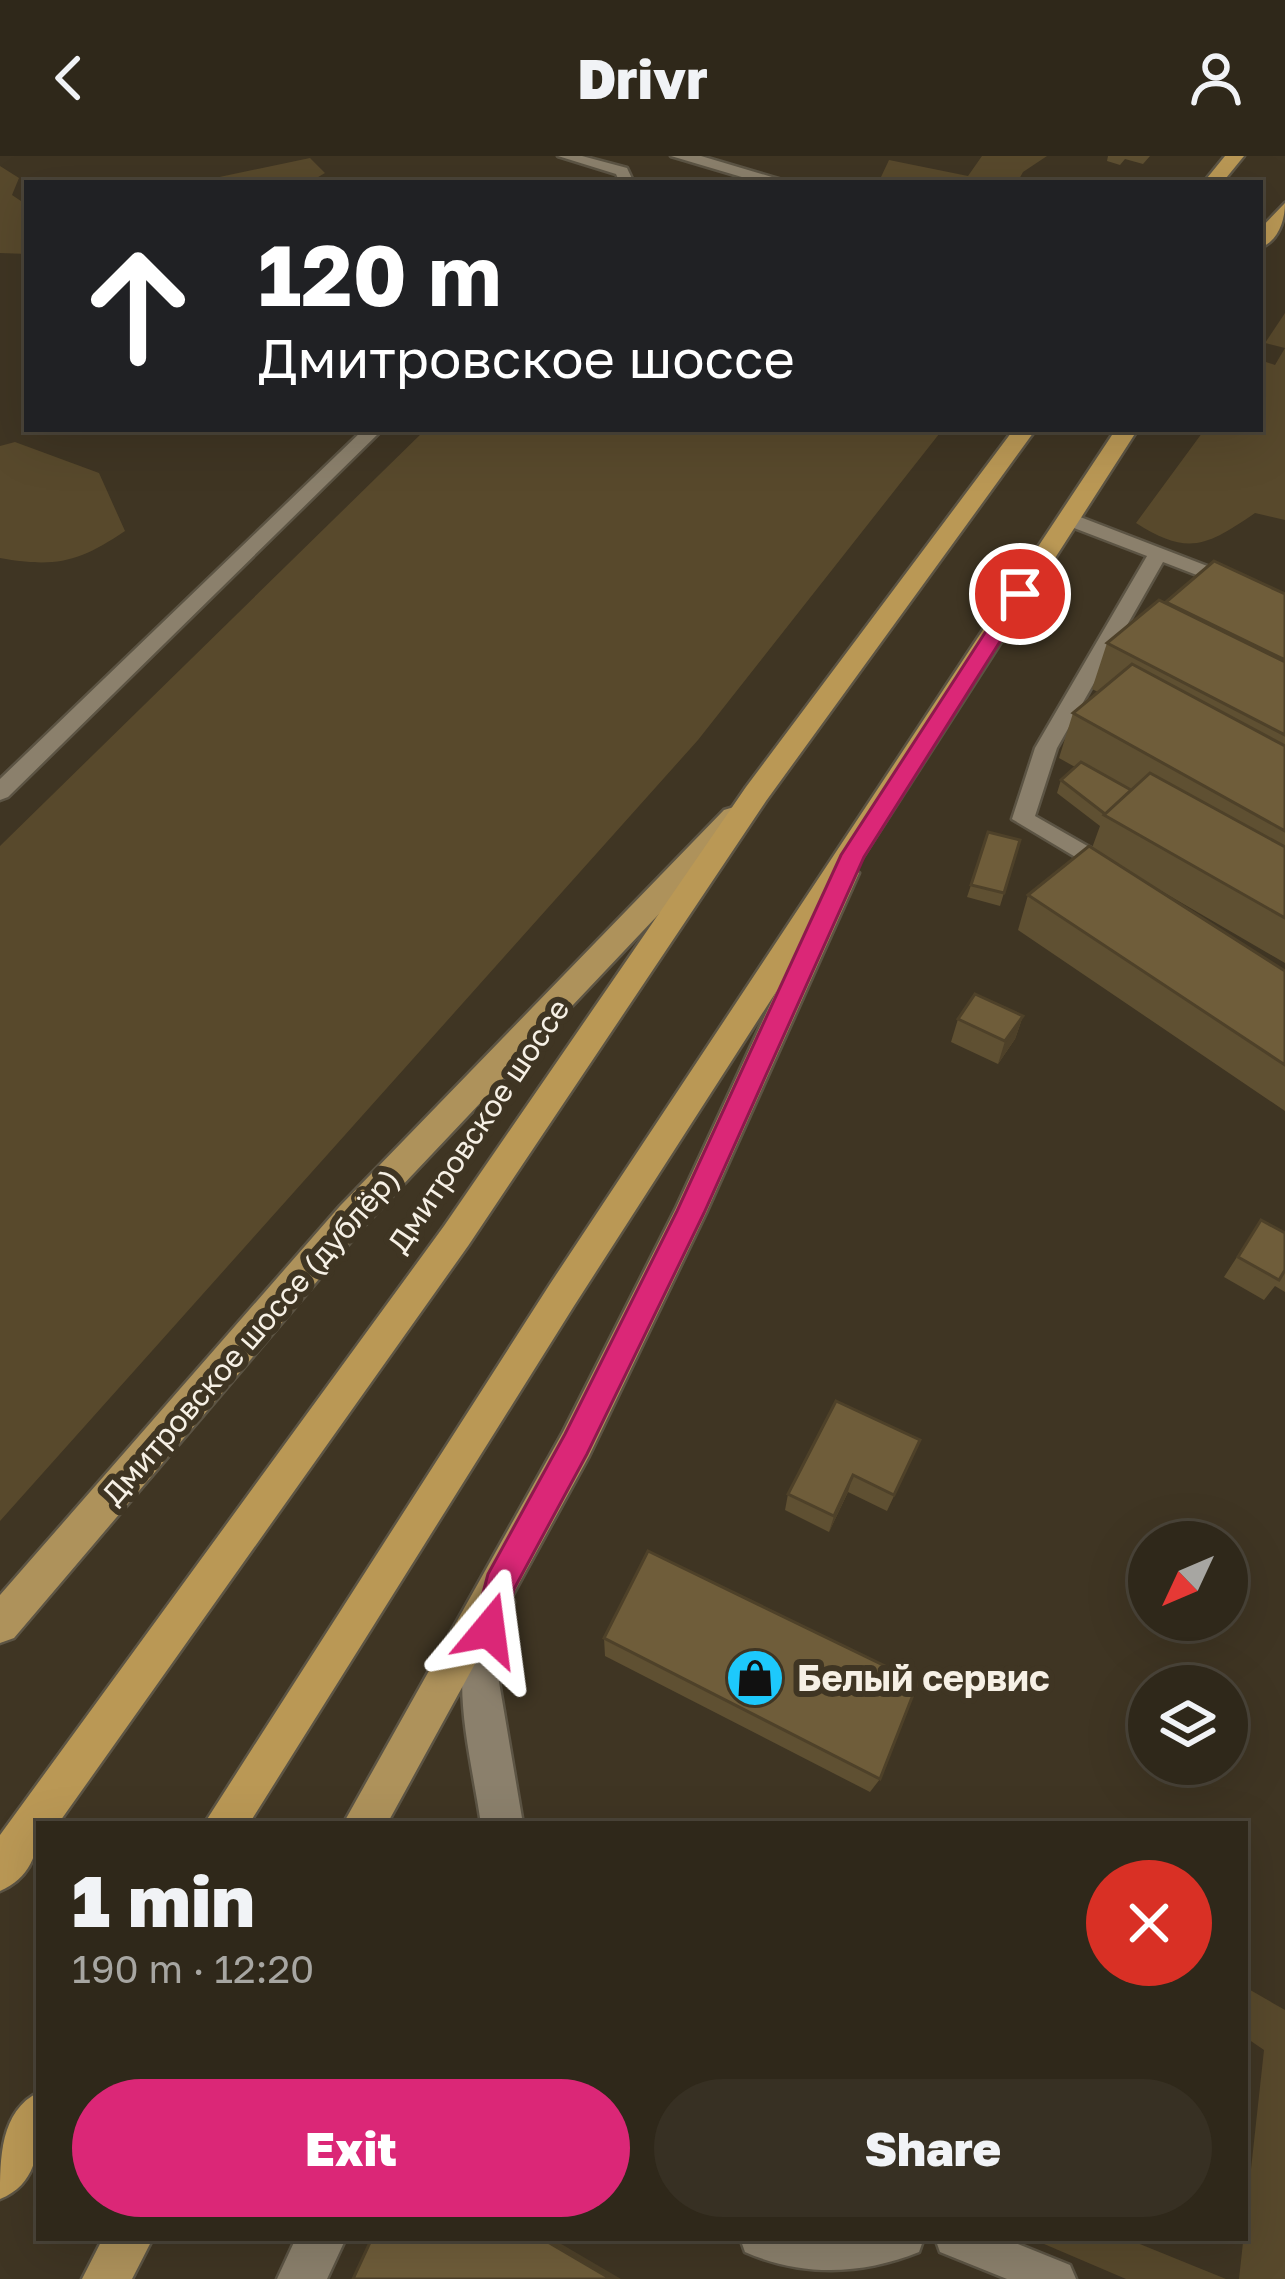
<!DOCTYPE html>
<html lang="en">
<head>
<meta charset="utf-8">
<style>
  body { margin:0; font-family:"Golos Text",sans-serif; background:#373023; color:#f1f3f6; height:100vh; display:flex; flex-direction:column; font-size:45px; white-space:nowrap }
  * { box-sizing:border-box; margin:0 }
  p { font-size:39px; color:#a7a6a2 }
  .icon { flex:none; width:66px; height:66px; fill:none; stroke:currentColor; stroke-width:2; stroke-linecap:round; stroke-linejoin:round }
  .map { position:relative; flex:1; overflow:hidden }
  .drawer { position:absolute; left:36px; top:1665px; width:1212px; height:420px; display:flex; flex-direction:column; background:#2f281a; border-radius:0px; box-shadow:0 12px 48px #0002,0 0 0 3px #4a4439 }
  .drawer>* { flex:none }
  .guide { position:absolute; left:24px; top:24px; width:1239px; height:252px; border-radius:0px; box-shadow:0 12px 48px #0002,0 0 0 3px #4a4439; background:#202124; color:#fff; overflow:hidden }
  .needle { width:78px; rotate:226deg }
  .buttons { position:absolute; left:1128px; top:1365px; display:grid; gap:24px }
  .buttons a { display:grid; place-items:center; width:120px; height:120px; border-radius:50%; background:#2f281a; box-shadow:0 12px 48px #0002,0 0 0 3px #4a4439; font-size:60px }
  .pin { position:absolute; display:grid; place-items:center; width:102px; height:102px; color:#fff; margin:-51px; border:6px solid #fff; border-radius:50%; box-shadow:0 3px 12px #0007 }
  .me { position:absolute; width:132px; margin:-66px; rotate:16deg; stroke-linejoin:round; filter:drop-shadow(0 0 9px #0008) }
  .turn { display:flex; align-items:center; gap:42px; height:252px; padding:0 36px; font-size:54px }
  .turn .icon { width:156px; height:156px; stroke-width:2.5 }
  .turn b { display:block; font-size:84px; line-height:102px }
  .round { display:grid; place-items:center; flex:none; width:126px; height:126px; border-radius:63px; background:#373023 }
  .headline { display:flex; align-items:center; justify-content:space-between; height:204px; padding:0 36px }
  h1 { font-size:72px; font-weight:800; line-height:90px }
  .primary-button { display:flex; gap:24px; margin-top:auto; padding:24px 36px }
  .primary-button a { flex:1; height:138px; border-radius:72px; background:#db2777; color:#fff; font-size:48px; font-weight:800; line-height:138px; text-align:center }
  .primary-button a+a { background:#373023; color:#f1f3f6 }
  header { display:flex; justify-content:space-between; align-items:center; height:156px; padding:0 36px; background:#2f281a; font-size:54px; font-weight:800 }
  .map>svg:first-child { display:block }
  .green { fill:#58492c }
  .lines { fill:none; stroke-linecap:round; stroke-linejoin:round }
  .service-casing { stroke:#5c5444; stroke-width:5 }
  .minor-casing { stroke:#5c5444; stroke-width:5 }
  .tertiary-casing { stroke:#5c5444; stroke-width:5 }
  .primary-casing { stroke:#5c5444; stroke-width:5 }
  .trunk-casing { stroke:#5c5444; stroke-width:5 }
  .service { fill:#8b806c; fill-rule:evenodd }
  .minor { fill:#8b806c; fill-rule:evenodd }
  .tertiary { fill:#8b806c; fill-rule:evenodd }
  .primary { fill:#ae925b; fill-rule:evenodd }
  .trunk { fill:#ba9855; fill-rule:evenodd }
  .wall { fill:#5f5032 }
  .shaded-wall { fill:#4e4129 }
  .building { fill:#6f5d3a; stroke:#4e4129; stroke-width:3 }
  .route { fill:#db2777; stroke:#8e194d; stroke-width:3 }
  .labels { text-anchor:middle; stroke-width:12; stroke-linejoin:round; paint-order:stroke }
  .street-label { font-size:30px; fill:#f6f0e5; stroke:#3f3523 }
  .near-poi-label { font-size:36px; font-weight:bold; fill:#f6f0e5; stroke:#3f3523; text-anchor:start }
</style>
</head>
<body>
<header><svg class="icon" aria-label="back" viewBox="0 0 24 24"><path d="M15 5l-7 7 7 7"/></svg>Drivr<svg class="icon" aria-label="person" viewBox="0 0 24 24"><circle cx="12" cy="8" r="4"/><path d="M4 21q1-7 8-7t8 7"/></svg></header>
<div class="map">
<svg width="1285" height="2123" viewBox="0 0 1285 2123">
  <rect width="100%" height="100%" fill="#3f3523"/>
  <path class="green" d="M982,0H1047L1023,16L1017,27H914L881,21L889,4L968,20Z
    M310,2L325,17L308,27H191Z
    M0,10L19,22L12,39L27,49V98L0,97Z
    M1285,157V364L1255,357C1208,389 1189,401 1136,367L1205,273H1260V204L1275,209L1285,192L1265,187Z
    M426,273H943L698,584L0,1365V690Z
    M15,286L99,317L125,375C79,406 56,412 0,402V290Z
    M1245,1831L1285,1854V2123H1239L1264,1894L1245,1881Z
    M1030,2082H1125L1226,2123H1126Z"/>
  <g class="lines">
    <g class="service-casing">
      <path id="service" d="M558,0H582L627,12L634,27H620L616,18Z
        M364,273H383L8,641L0,644V623Z
        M1061,359H1075L1285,440V453L1163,406L1057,592L1035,660L1117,707V719L1109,721L1012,663L1035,592L1147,400L1061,367Z
        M740,2082H924L919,2096C862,2119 802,2121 745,2096Z
        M935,2082H1003L1070,2109L1076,2123H1007L940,2096Z"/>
    </g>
    <g class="minor-casing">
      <path id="minor" d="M495,1427L509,1433L514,1446L498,1520L523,1668H481C468,1582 446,1517 481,1433Z
        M296,2082H346L327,2123H277Z"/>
    </g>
    <g class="tertiary-casing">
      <path id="tertiary" d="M671,0H701L792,27H762Z"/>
    </g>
    <g class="primary-casing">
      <path id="primary" d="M734,651L744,654L748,661L744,668L364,1070L14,1482L0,1487V1439L340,1050L724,654Z
        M845,707L859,717L706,1057L589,1300L387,1668H343L563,1276L675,1054L831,717Z
        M103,2082H153L132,2123H82Z"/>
    </g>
    <g class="trunk-casing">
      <path id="trunk" d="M1225,0H1244L1222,27H1203Z
        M1285,47C1285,65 1278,85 1260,92V73Z
        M1014,273H1036L766,645L468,1090L58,1668H39C39,1697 29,1723 0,1735V1679L444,1070L746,631Z
        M1116,273H1138L574,1150L249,1668H204L550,1128Z
        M39,1936C39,1977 45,2025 0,2043C0,2002 0,1955 39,1936Z"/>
    </g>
    <use href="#service" class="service"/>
    <use href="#minor" class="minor"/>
    <use href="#tertiary" class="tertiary"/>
    <use href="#primary" class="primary"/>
    <use href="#trunk" class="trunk"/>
  </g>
  <path class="wall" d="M1108,0H1150L1143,8L1125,3L1120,9L1107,5Z
    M1285,438V807L1132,718L1285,815V955L1018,774L1028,739L1092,692L1100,670L1057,637L1061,624L1075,611L1059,602L1073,557L1098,536L1092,533L1107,487L1165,447Z
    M1020,684L1000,750L967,741L971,729Z
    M1023,860L1015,883L998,908L951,886L958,863Z
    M1261,1064L1285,1077V1136L1275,1130L1264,1144L1224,1121Z
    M920,1284L887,1355L848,1336L829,1376L785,1354L788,1338Z
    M604,1482L880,1623L870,1636L605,1500Z"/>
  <path class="shaded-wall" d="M1023,860L1015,883L998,908L1005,885Z
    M853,1319L848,1336L829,1376L834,1360Z
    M541,2082H551L621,2123H611Z"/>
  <path class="building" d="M1214,405L1285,438V504L1166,446Z
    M1159,444L1285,506V579L1107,487Z
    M1132,508L1285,590V675L1073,557Z
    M1081,606L1131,634L1105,658L1061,624Z
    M1150,617L1285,691V762L1104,659Z
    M988,676L1020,684L1004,737L971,729Z
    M1089,690L1285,815V909L1028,739Z
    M975,838L1023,860L1005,885L958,863Z
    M1261,1064L1285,1077V1114L1279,1124L1238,1101Z
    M836,1245L920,1284L894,1339L853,1319L834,1360L788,1338Z
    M648,1395L918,1526L880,1623L604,1482Z
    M372,2082H541L611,2123H353Z"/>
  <path class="route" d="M1020,432L1030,438L864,701L704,1057L587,1298L514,1433L500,1486L489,1490L477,1486L473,1474L488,1418L565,1278L677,1055L841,699L1010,438Z"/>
  <defs>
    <g id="shop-disc" transform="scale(3)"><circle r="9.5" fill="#1dc9fc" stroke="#3f3523"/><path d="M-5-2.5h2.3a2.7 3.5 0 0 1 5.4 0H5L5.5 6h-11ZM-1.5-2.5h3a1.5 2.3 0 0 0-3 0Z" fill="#111"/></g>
  </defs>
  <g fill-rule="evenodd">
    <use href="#shop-disc" x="755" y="1522"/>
  </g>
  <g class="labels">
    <g class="street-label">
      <text transform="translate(479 970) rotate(-56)" y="10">Дмитровское шоссе</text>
      <text transform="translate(251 1181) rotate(-49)" y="10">Дмитровское шоссе (дублёр)</text>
    </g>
    <g class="near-poi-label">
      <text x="797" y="1535">Белый сервис</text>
    </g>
  </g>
</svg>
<div class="buttons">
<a><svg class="needle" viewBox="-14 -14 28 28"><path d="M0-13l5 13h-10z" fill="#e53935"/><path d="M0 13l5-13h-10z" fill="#a7a6a2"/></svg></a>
<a><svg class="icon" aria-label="layers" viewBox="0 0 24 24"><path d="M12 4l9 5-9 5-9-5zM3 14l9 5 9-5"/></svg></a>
</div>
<div class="pin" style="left:1020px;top:438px;background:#d93025"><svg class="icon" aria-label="arrive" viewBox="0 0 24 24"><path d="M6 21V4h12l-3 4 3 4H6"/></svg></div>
<svg class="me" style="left:489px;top:1474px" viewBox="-20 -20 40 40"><path d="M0-17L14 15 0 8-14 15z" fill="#db2777" stroke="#fff" stroke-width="4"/></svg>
<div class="guide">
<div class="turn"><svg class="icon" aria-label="ahead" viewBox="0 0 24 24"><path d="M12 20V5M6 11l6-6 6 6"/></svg><div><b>120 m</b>Дмитровское шоссе</div></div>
</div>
<section class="drawer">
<div class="headline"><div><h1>1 min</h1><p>190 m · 12:20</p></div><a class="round" style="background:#d93025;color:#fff"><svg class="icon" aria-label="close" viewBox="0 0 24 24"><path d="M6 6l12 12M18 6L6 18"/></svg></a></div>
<div class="primary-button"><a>Exit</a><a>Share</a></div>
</section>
</div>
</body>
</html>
